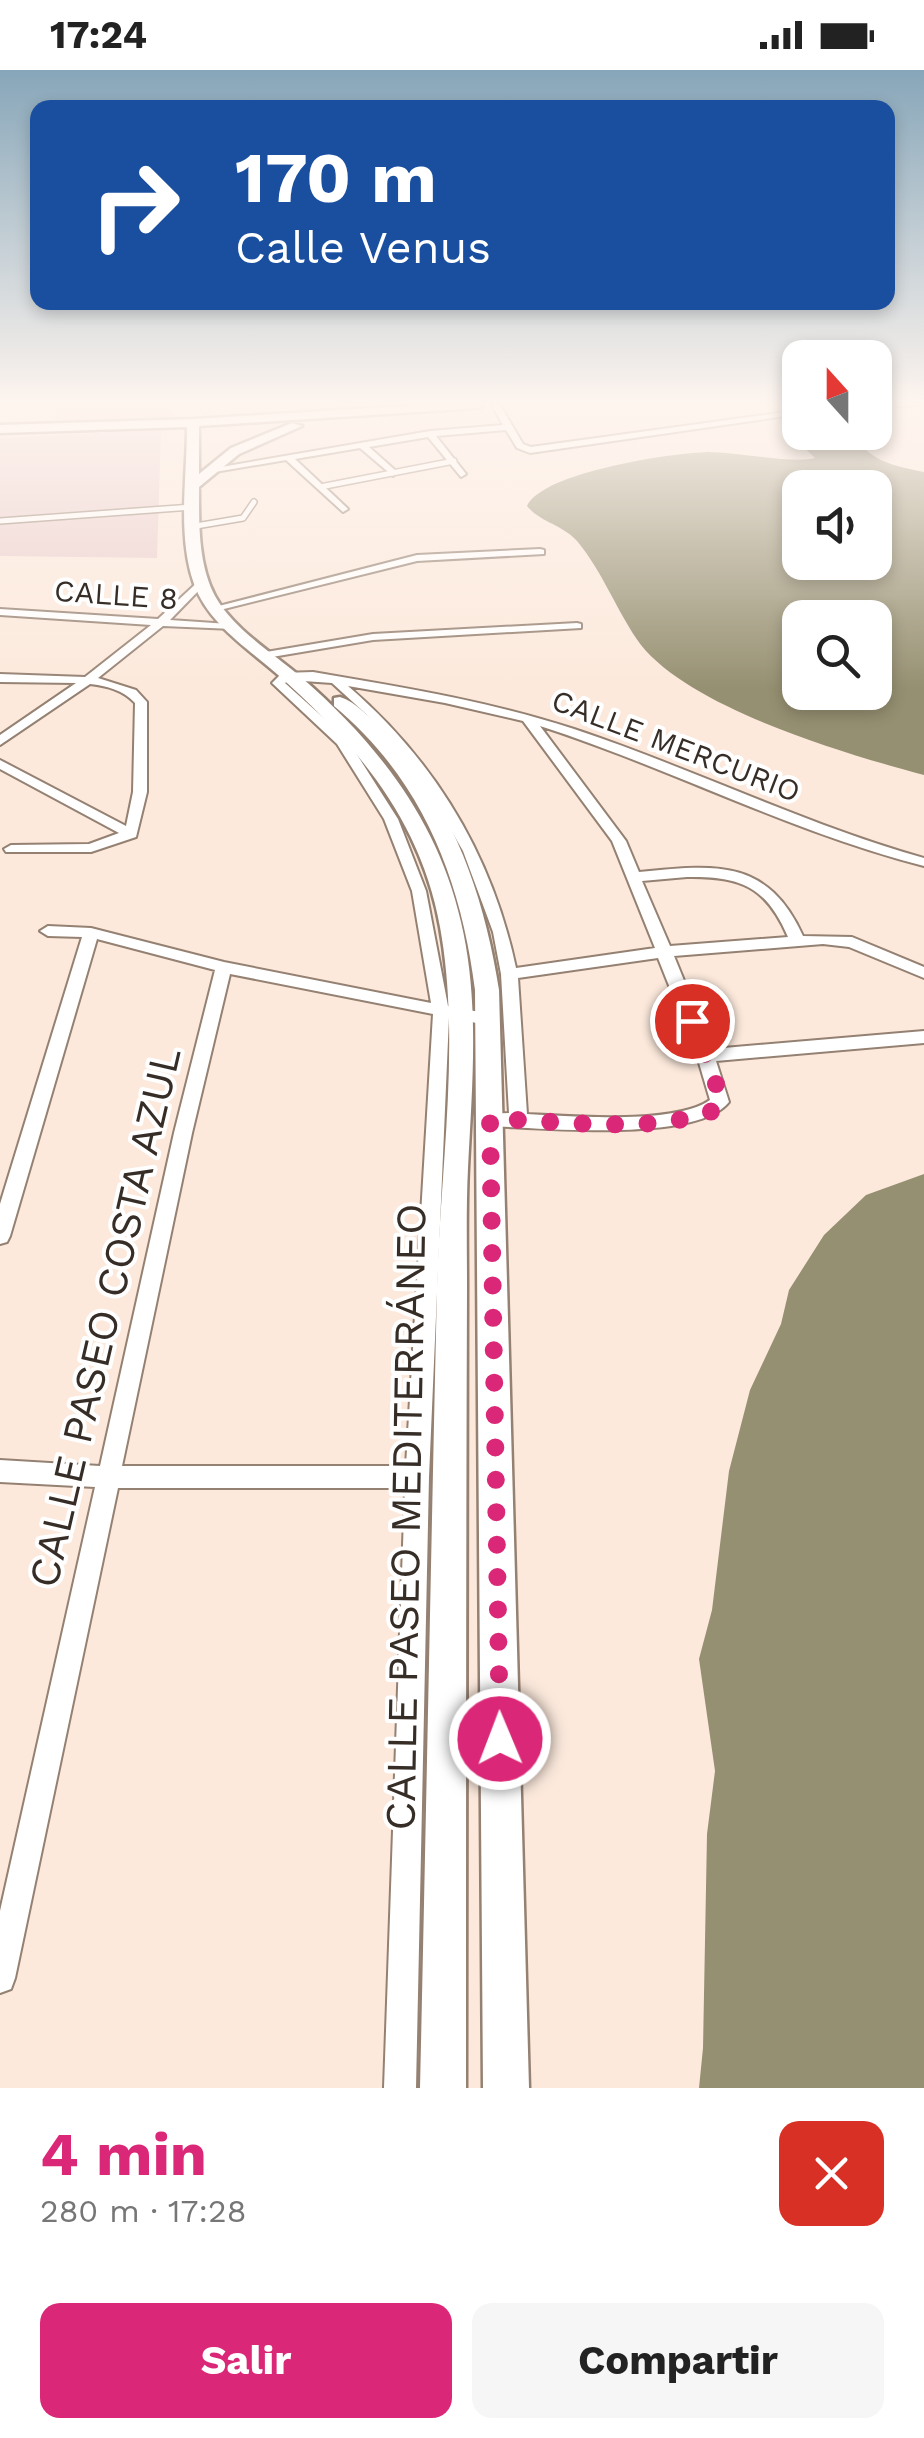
<!DOCTYPE html>
<html lang="es">
<head>
<meta charset="utf-8">
<style>
  body { margin:0; font-family:"Work Sans",sans-serif; background:#f6f6f6; color:#222; height:100vh; display:flex; flex-direction:column; font-size:38px; white-space:nowrap }
  * { box-sizing:border-box; margin:0 }
  p { font-size:32px; color:#767676 }
  .icon { flex:none; width:55px; height:55px; fill:none; stroke:currentColor; stroke-width:2; stroke-linecap:round; stroke-linejoin:round }
  .map { position:relative; height:2018px; overflow:hidden }
  .details { display:flex; flex-direction:column; background:#fff; flex:1 }
  .details>* { flex:none }
  .top-card { position:absolute; left:30px; top:30px; width:865px; height:210px; border-radius:20px; box-shadow:0 5px 15px #0003; background:#1a4fa0; color:#fff; overflow:hidden }
  .needle { width:65px; rotate:339deg }
  .fabs { position:absolute; left:782px; top:270px; display:grid; gap:20px }
  .fabs a { display:grid; place-items:center; width:110px; height:110px; border-radius:20px; background:#fff; box-shadow:0 5px 15px #0003; font-size:50px }
  .pin { position:absolute; display:grid; place-items:center; width:85px; height:85px; color:#fff; margin:-42px; border:5px solid #fff; border-radius:50%; box-shadow:0 2px 10px #0007 }
  .me { position:absolute; width:110px; margin:-55px; rotate:359deg; stroke-linejoin:round; filter:drop-shadow(0 0 8px #0008) }
  .turn { display:flex; align-items:center; gap:35px; height:210px; padding:0 40px; font-size:45px }
  .turn .icon { width:130px; height:130px; stroke-width:2.5 }
  .turn b { display:block; font-size:70px; line-height:85px }
  .round { display:grid; place-items:center; flex:none; width:105px; height:105px; border-radius:20px; background:#f6f6f6 }
  .overview { display:flex; align-items:center; justify-content:space-between; height:170px; padding:0 40px }
  h1 { font-size:60px; font-weight:700; line-height:75px; color:#db2777 }
  .primary-button { display:flex; gap:20px; margin-top:auto; padding:20px 40px }
  .primary-button a { flex:1; height:115px; border-radius:20px; background:#db2777; color:#fff; font-size:40px; font-weight:700; line-height:115px; text-align:center }
  .primary-button a+a { background:#f6f6f6; color:#222 }
  .status { display:flex; justify-content:space-between; align-items:center; height:70px; padding:0 50px; background:#fff; direction:ltr }
  .status svg { height:28px; fill:currentColor }
  .map>svg:first-child { display:block }
  .built { fill:#f9dbc6 }
  .green { fill:#eacdcd }
  .water { fill:#969072; fill-rule:evenodd }
  .lines { fill:none; stroke-linecap:round; stroke-linejoin:round }
  .lane-casing { stroke:#958172; stroke-width:8 }
  .street-casing { stroke:#958172; stroke-width:4 }
  .secondary-casing { stroke:#958172; stroke-width:5 }
  .lane { stroke:#fff; stroke-width:5 }
  .street { fill:#fff; fill-rule:evenodd }
  .secondary { fill:#fff; fill-rule:evenodd }
  .route { stroke:#db2777; stroke-width:18; stroke-dasharray:0 32.4 }
  .labels { text-anchor:middle; stroke-width:8; stroke-linejoin:round; paint-order:stroke }
  .far-street-label { font-size:30px; fill:#362d27; stroke:#fff }
  .near-street-label { font-size:42px; fill:#362d27; stroke:#fff }
</style>
</head>
<body>
<div class="status"><b>17:24</b><svg viewBox="0 0 49 12"><path d="M0 12V9h3v3zM5 12V6h3v6zM10 12V3h3v9zM15 12V0h3v12zM26 1h20v11H26zM47 4h2v5h-2z"/></svg></div>
<div class="map">
<svg width="924" height="2018" viewBox="0 0 924 2018">
  <rect width="100%" height="100%" fill="#fce9dc"/>
  <path class="built" d="M58,335H174V348L54,353Z"/>
  <path class="green" d="M161,360L157,488L0,486V368Z"/>
  <path class="water" d="M800,361L852,363C870,391 890,395 924,402V705C846,684 692,639 641,575C618,544 603,502 577,471C563,455 540,452 527,436C543,402 671,383 708,382C735,382 795,394 815,388L795,369V363ZM800,418H875V492H800ZM800,548H875V622H800Z
    M924,1104V2018H699L703,1978L707,1764L715,1701L699,1589L712,1540L729,1401L750,1320L781,1254L789,1220L824,1165L866,1125Z"/>
  <g class="lines">
    <g class="lane-casing">
      <path id="lane" d="M320,417L454,391
        M0,451L192,437
        M196,456L243,448L254,432"/>
    </g>
    <g class="street-casing">
      <path id="street" d="M492,335H500L523,374L531,377L800,340V344L530,383L517,378L506,360L436,366L466,404L461,407L428,367L369,377L396,401L393,406L360,378L295,389L346,437L348,439L343,442L286,390L209,403L204,400L430,361L503,355Z
        M875,335H915L875,339Z
        M540,479L544,480V484L417,491L216,541L211,538L417,485Z
        M201,509L205,510V514L170,550L229,554L235,557L233,559L163,556L98,608L136,620L147,632V722L136,767L91,782H6L4,779L11,775L89,774L119,763L0,699V690L126,756L133,722L135,633C123,620 107,616 90,614L0,675V665L76,613L0,612V604L85,607L151,555L0,545V539L158,549Z
        M577,553L581,554V558L373,570L266,588L260,585L266,582L373,564Z
        M313,602C401,617 489,631 574,659C692,698 803,754 924,788V796C791,762 670,698 540,656L626,771L639,802C714,795 767,787 803,866L852,867L924,897V908L849,877L823,874L674,886L712,979L924,961V973L716,991L729,1032C697,1073 541,1058 490,1056L484,1054L481,1049L484,1044L509,1043L501,904L493,862L463,781L421,708L366,644L332,613L289,610L285,613L347,669L398,749L426,821L448,936L490,944L498,950L490,956L449,947L429,1407L416,2018H384L405,1418H118L15,1908L11,1919L0,1923V1841L95,1417L0,1412V1390L100,1396L174,1063L215,900L97,869L10,1166L7,1172L0,1174V1134L82,867L48,866L40,861L48,856L91,858L224,892L431,933L412,821L384,749L337,674L272,613L282,603ZM348,616L445,633L523,651L612,771L655,878L516,898C492,785 435,691 348,616ZM687,807C740,806 766,816 788,867L670,876L642,811ZM658,888L697,986L710,1030C675,1055 571,1046 527,1044L518,908ZM230,904L433,944L406,1396H122L192,1063Z"/>
    </g>
    <g class="secondary-casing">
      <path id="secondary" d="M423,335H484L478,338L199,356V404L231,378L292,353L302,356L239,384L199,417C199,453 198,494 215,526C233,559 273,583 301,607C378,674 438,751 461,852C480,932 472,1017 468,1098C466,1138 467,1178 467,1217C466,1484 466,1751 466,2018H420C426,1751 431,1484 437,1217C440,1100 461,972 440,857C421,750 356,674 277,604C247,578 208,553 194,514C177,466 187,407 187,357L0,363V355L193,349Z
        M340,627C356,632 370,648 382,660C452,731 484,824 499,920L529,2018H483L475,920C461,809 422,709 334,636V628Z"/>
    </g>
    <use href="#lane" class="lane"/>
    <use href="#street" class="street"/>
    <use href="#secondary" class="secondary"/>
  </g>
  <linearGradient id="sky" x2="0" y2="1"><stop stop-color="#87a6b9"/><stop offset="0.54" stop-color="#fef5ef"/><stop offset="1" stop-color="#fef5ef" stop-opacity="0"/></linearGradient>
  <rect width="924" height="618" fill="url(#sky)"/>
  <g class="lines">
    <path class="route" d="M500,1669L490,1049C557,1050 653,1065 715,1040L720,1032L719,1022L692,951"/>
  </g>
  <g class="labels">
    <g class="far-street-label">
      <text transform="translate(116 525) rotate(4)" y="10">CALLE 8</text>
      <text transform="translate(676 676) rotate(21)" y="10">CALLE MERCURIO</text>
    </g>
    <g class="near-street-label">
      <text transform="translate(104 1247) rotate(-77)" y="15">CALLE PASEO COSTA AZUL</text>
      <text transform="translate(405 1447) rotate(-89)" y="15">CALLE PASEO MEDITERRÁNEO</text>
    </g>
  </g>
</svg>
<div class="fabs">
<a><svg class="needle" viewBox="-14 -14 28 28"><path d="M0-13l5 13h-10z" fill="#e53935"/><path d="M0 13l5-13h-10z" fill="#767676"/></svg></a>
<a><svg class="icon" aria-label="sound" viewBox="0 0 24 24"><path d="M4 9h4l5-4v14l-5-4H4zM17 9q2 3 0 6"/></svg></a>
<a><svg class="icon" aria-label="search" viewBox="0 0 24 24"><circle cx="10" cy="10" r="6"/><path d="M15 15l6 6"/></svg></a>
</div>
<div class="pin" style="left:692px;top:951px;background:#d93025"><svg class="icon" aria-label="arrive" viewBox="0 0 24 24"><path d="M6 21V4h12l-3 4 3 4H6"/></svg></div>
<svg class="me" style="left:500px;top:1669px" viewBox="-20 -20 40 40"><circle r="17" fill="#db2777" stroke="#fff" stroke-width="3"/><path d="M0-11L8 9 0 5-8 9z" fill="#fff"/></svg>
<div class="top-card">
<div class="turn"><svg class="icon" aria-label="right" viewBox="0 0 24 24"><path d="M7 20v-9h11M14 6l5 5-5 5"/></svg><div><b>170 m</b>Calle Venus</div></div>
</div>
</div>
<section class="details">
<div class="overview"><div><h1>4 min</h1><p>280 m · 17:28</p></div><a class="round" style="background:#d93025;color:#fff"><svg class="icon" aria-label="close" viewBox="0 0 24 24"><path d="M6 6l12 12M18 6L6 18"/></svg></a></div>
<div class="primary-button"><a>Salir</a><a>Compartir</a></div>
</section>
</body>
</html>
